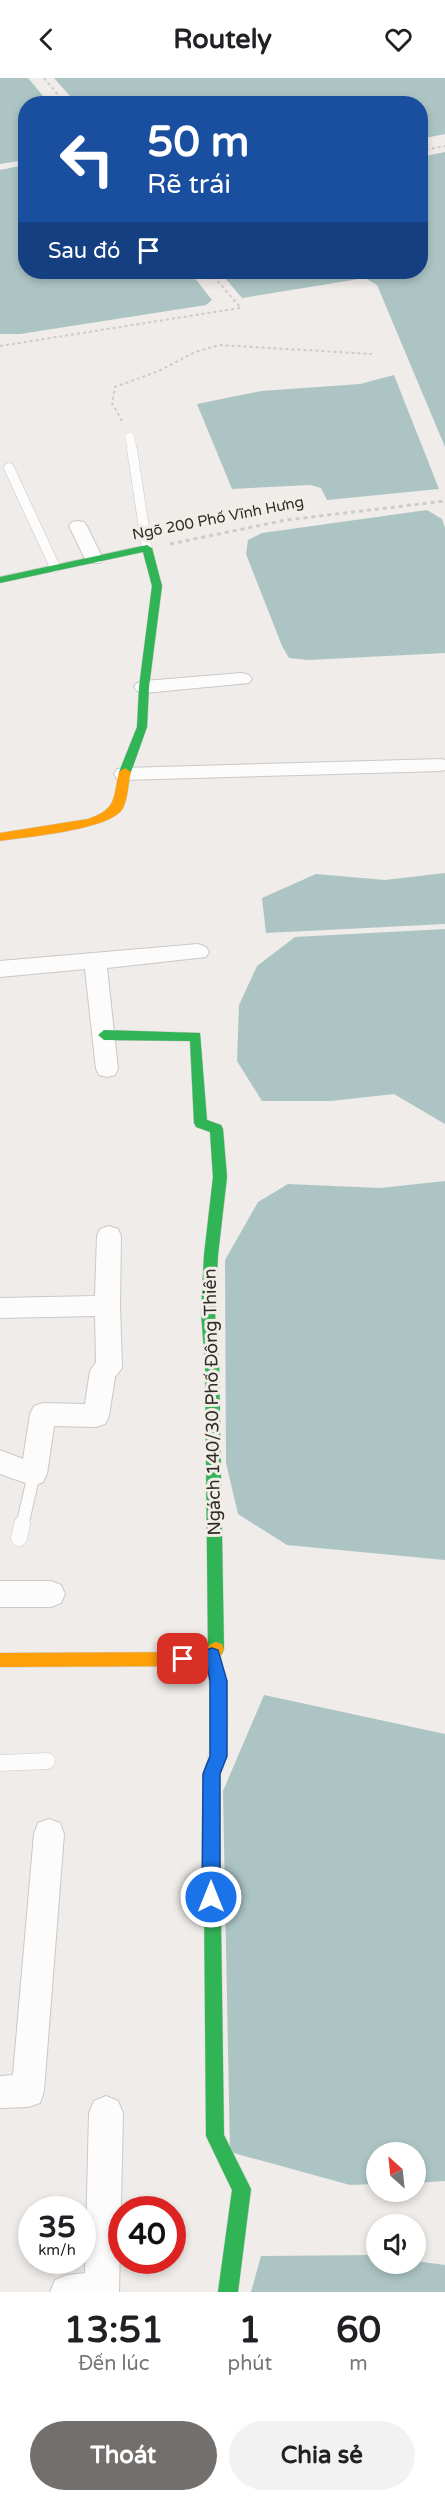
<!DOCTYPE html>
<html lang="vi">
<head>
<meta charset="utf-8">
<style>
  body { margin:0; font-family:"Varela Round",sans-serif; background:#f2f2f2; color:#202124; height:100vh; display:flex; flex-direction:column; font-size:22px; white-space:nowrap }
  * { box-sizing:border-box; margin:0 }
  p { font-size:20px; color:#757577 }
  .icon { flex:none; width:33px; height:33px; fill:none; stroke:currentColor; stroke-width:2; stroke-linecap:round; stroke-linejoin:round }
  .map { position:relative; height:2214px; overflow:hidden }
  .side { display:flex; flex-direction:column; background:#fff; flex:1 }
  .side>* { flex:none }
  .top-card { position:absolute; left:18px; top:18px; width:410px; height:183px; border-radius:24px; box-shadow:0 3px 9px #0003; background:#1a4fa0; color:#fff; overflow:hidden }
  .needle { width:39px; rotate:333deg }
  .buttons { position:absolute; left:366px; top:2064px; display:grid; gap:12px }
  .buttons a { display:grid; place-items:center; width:60px; height:60px; border-radius:50%; background:#fff; box-shadow:0 3px 9px #0003; font-size:30px }
  .speed { position:absolute; left:18px; top:2118px; display:flex; gap:12px; font-size:30px; font-weight:700; text-align:center }
  .speed>* { display:grid; place-content:center; width:78px; height:78px; border-radius:50%; background:#fff; box-shadow:0 3px 9px #0003; line-height:1 }
  .speed small { font-size:15px; font-weight:400 }
  .speed .limit { border:9px solid #d22; background:#fff; color:#111 }
  .pin { position:absolute; display:grid; place-items:center; width:51px; height:51px; color:#fff; margin:-26px; border-radius:12px; box-shadow:0 3px 9px #0006 }
  .me { position:absolute; width:66px; margin:-33px; rotate:0deg; stroke-linejoin:round; filter:drop-shadow(0 0 4px #0008) }
  .turn { display:flex; align-items:center; gap:21px; height:126px; padding:0 30px; font-size:27px }
  .turn .icon { width:78px; height:78px; stroke-width:2.5 }
  .turn b { display:block; font-size:42px; line-height:51px }
  .then { display:flex; align-items:center; height:57px; padding:0 30px; background:#0003; gap:12px; font-size:22px }
  .eta { display:flex; justify-content:space-evenly; align-items:center; height:102px; text-align:center }
  .eta b { font-size:36px; font-weight:700; line-height:42px }
  .button { display:flex; gap:12px; margin-top:auto; padding:12px 30px }
  .button a { flex:1; height:69px; border-radius:36px; background:#726f6d; color:#fff; font-size:24px; font-weight:700; line-height:69px; text-align:center }
  .button a+a { background:#f2f2f2; color:#202124 }
  header { display:flex; justify-content:space-between; align-items:center; height:78px; padding:0 30px; background:#fff; font-size:27px; font-weight:700 }
  .map>svg:first-child { display:block }
  .water { fill:#acc5c4 }
  .lines { fill:none; stroke-linecap:round; stroke-linejoin:round }
  .lane-far3-casing { stroke:#cbc8c6; stroke-width:8 }
  .lane-far2-casing { stroke:#cbc8c6; stroke-width:11 }
  .lane-far1-casing { stroke:#cbc8c6; stroke-width:14 }
  .lane-casing { stroke:#cbc8c6; stroke-width:17 }
  .street-casing { stroke:#cbc8c6; stroke-width:2 }
  .fast-casing { stroke:#cbc8c6; stroke-width:1 }
  .slow-casing { stroke:#cbc8c6; stroke-width:1 }
  .path-far1 { stroke:#ccccca; stroke-width:2; stroke-dasharray:3 3; stroke-linecap:butt }
  .path { stroke:#ccccca; stroke-width:3; stroke-dasharray:4 4; stroke-linecap:butt }
  .lane-far3 { stroke:#fdfcfc; stroke-width:8 }
  .lane-far2 { stroke:#fdfcfc; stroke-width:10 }
  .lane-far1 { stroke:#fdfcfc; stroke-width:12 }
  .lane { stroke:#fdfcfc; stroke-width:16 }
  .street { fill:#fdfcfc; fill-rule:evenodd }
  .fast { fill:#30b455; fill-rule:evenodd }
  .slow { fill:#ff9f0a; fill-rule:evenodd }
  .route { fill:#1a73e8; stroke:#114b97; stroke-width:1.5 }
  .labels { text-anchor:middle; stroke-width:6; stroke-linejoin:round; paint-order:stroke }
  .far-street-label { font-size:15px; fill:#2e2c2a; stroke:#f2ede6 }
  .street-label { font-size:18px; fill:#2e2c2a; stroke:#f2ede6 }
</style>
</head>
<body>
<header><svg class="icon" aria-label="back" viewBox="0 0 24 24"><path d="M15 5l-7 7 7 7"/></svg>Routely<svg class="icon" aria-label="heart" viewBox="0 0 24 24"><path d="M12 20l-8-8c-3-5 5-10 8-4 3-6 11-1 8 4z"/></svg></header>
<div class="map">
<svg width="445" height="2214" viewBox="0 0 445 2214">
  <rect width="100%" height="100%" fill="#efece9"/>
  <path class="water" d="M0,0H28L49,25L26,26L25,82L0,86Z
    M54,0H445V56L420,61V26L76,25Z
    M445,74V369L377,207L365,200L242,220L220,194H420V79Z
    M25,87L26,194H190L212,222L206,227L20,256H0V92Z
    M394,297L439,411L327,422L321,410L310,407L232,411L197,326L261,313L360,306Z
    M427,432L442,441L445,450V575L308,582L289,580L282,568L246,476L248,462L262,455Z
    M445,795V846L266,855L262,820L316,796L385,802Z
    M445,851V1046L394,1016L331,1023H262L237,983L239,927L257,888L295,859Z
    M445,1103V1482L287,1467L238,1436L226,1385L225,1182L258,1124L288,1106L380,1110Z
    M264,1617L445,1656V2103L416,2105V2074H376V2106L350,2107L230,2074L223,1713Z
    M376,2177V2186H416V2183L445,2187V2214H251L261,2178Z"/>
  <g class="lines">
    <g class="lane-far3-casing">
      <path id="lane-far3" d="M130,359L132,372"/>
    </g>
    <g class="lane-far2-casing">
      <path id="lane-far2" d="M132,371L147,470
        M9,390L55,489"/>
    </g>
    <g class="lane-far1-casing">
      <path id="lane-far1" d="M22,1448L34,1396"/>
    </g>
    <g class="lane-casing">
      <path id="lane" d="M19,1460L22,1446
        M213,1579C220,1616 224,1655 213,1692
        M0,1685L47,1683"/>
    </g>
    <g class="street-casing">
      <path id="street" d="M78,443L84,444L87,448L103,481L100,485H88L85,481L69,448L72,444Z
        M242,595L249,597L252,601L249,605L144,615L137,613L134,609L137,605L144,603Z
        M441,681L445,682V692L441,693L124,702L117,701L114,696L117,691L124,690Z
        M198,866L206,869L209,874L206,879L107,890L118,991L115,997L107,999L99,997L96,991L85,891L0,899V883Z
        M109,1148L118,1151L121,1158L120,1228L122,1290L115,1299L109,1338L105,1346L96,1349L54,1348L47,1396L43,1404L34,1408L0,1396V1372L23,1381L30,1336L34,1328L43,1325L85,1326L90,1293L96,1284L95,1238L0,1240V1220L95,1218L97,1158L100,1151Z
        M0,1503H51L61,1507L65,1516L61,1525L51,1529H0Z
        M49,1741L60,1745L64,1756L44,2013L40,2025L28,2029L0,2030V1998L13,1997L34,1756L38,1745Z
        M106,2018L118,2023L123,2035L119,2214H50L55,2202L67,2197L85,2195L89,2035L94,2023Z"/>
    </g>
    <g class="fast-casing">
      <path id="fast" d="M147,467L152,470L162,508L149,609L147,649L131,694L125,698L119,694L137,649L139,609L152,508L143,474L0,505V499Z
        M104,952L200,955L207,1042L221,1047L223,1051L227,1099L218,1177L215,1235L219,1285L224,1571L222,1576L216,1578L210,1576L208,1571L205,1285L201,1235L204,1177L213,1099L210,1054L196,1049L194,1045L190,963L104,962L98,957Z
        M211,1688L217,1690L219,1696L224,2057L251,2111L238,2214H218L232,2112L206,2058L203,1696L205,1690Z"/>
    </g>
    <g class="slow-casing">
      <path id="slow" d="M125,690L131,694C128,705 128,720 123,730C112,752 24,759 0,763V755L88,741C117,731 113,721 119,694Z
        M216,1564L222,1566L224,1571L218,1583L206,1588L0,1589V1575L205,1574L210,1566Z"/>
    </g>
    <path class="path-far1" d="M44,0L66,26
      M420,73L445,68
      M210,194L240,229
      M0,268L240,230
      M122,343L112,325L115,309L159,293L195,274L219,267L372,276"/>
    <path class="path" d="M170,466L286,442L445,423"/>
    <use href="#lane-far3" class="lane-far3"/>
    <use href="#lane-far2" class="lane-far2"/>
    <use href="#lane-far1" class="lane-far1"/>
    <use href="#lane" class="lane"/>
    <use href="#street" class="street"/>
    <use href="#fast" class="fast"/>
    <use href="#slow" class="slow"/>
  </g>
  <path class="route" d="M212,1570L218,1572L227,1603V1678L220,1696V1819L217,1825L211,1828L205,1825L202,1819L203,1696L210,1678V1603L207,1588L183,1589L177,1587L175,1581L177,1576C188,1572 200,1575 212,1570Z"/>
  <g class="labels">
    <g class="far-street-label">
      <text transform="translate(218 440) rotate(-11)" y="5">Ngõ 200 Phố Vĩnh Hưng</text>
    </g>
    <g class="street-label">
      <text transform="translate(212 1324) rotate(-91)" y="6">Ngách 140/30 Phố Đông Thiên</text>
    </g>
  </g>
</svg>
<div class="buttons">
<a><svg class="needle" viewBox="-14 -14 28 28"><path d="M0-13l5 13h-10z" fill="#e53935"/><path d="M0 13l5-13h-10z" fill="#757577"/></svg></a>
<a><svg class="icon" aria-label="sound" viewBox="0 0 24 24"><path d="M4 9h4l5-4v14l-5-4H4zM17 9q2 3 0 6"/></svg></a>
</div>
<div class="speed"><div>35<small>km/h</small></div><div class="limit">40</div></div>
<div class="pin" style="left:183px;top:1581px;background:#d93025"><svg class="icon" aria-label="arrive" viewBox="0 0 24 24"><path d="M6 21V4h12l-3 4 3 4H6"/></svg></div>
<svg class="me" style="left:211px;top:1819px" viewBox="-20 -20 40 40"><circle r="17" fill="#1a73e8" stroke="#fff" stroke-width="3"/><path d="M0-11L8 9 0 5-8 9z" fill="#fff"/></svg>
<div class="top-card">
<div class="turn"><svg class="icon" aria-label="left" viewBox="0 0 24 24"><path d="M17 20v-9H6M10 6l-5 5 5 5"/></svg><div><b>50 m</b>Rẽ trái</div></div>
<div class="then">Sau đó<svg class="icon" aria-label="arrive" viewBox="0 0 24 24"><path d="M6 21V4h12l-3 4 3 4H6"/></svg></div>
</div>
</div>
<section class="side">
<div class="eta">
<div><b>13:51</b><p>Đến lúc</p></div>
<div><b>1</b><p>phút</p></div>
<div><b>60</b><p>m</p></div>
</div>
<div class="button"><a>Thoát</a><a>Chia sẻ</a></div>
</section>
</body>
</html>
